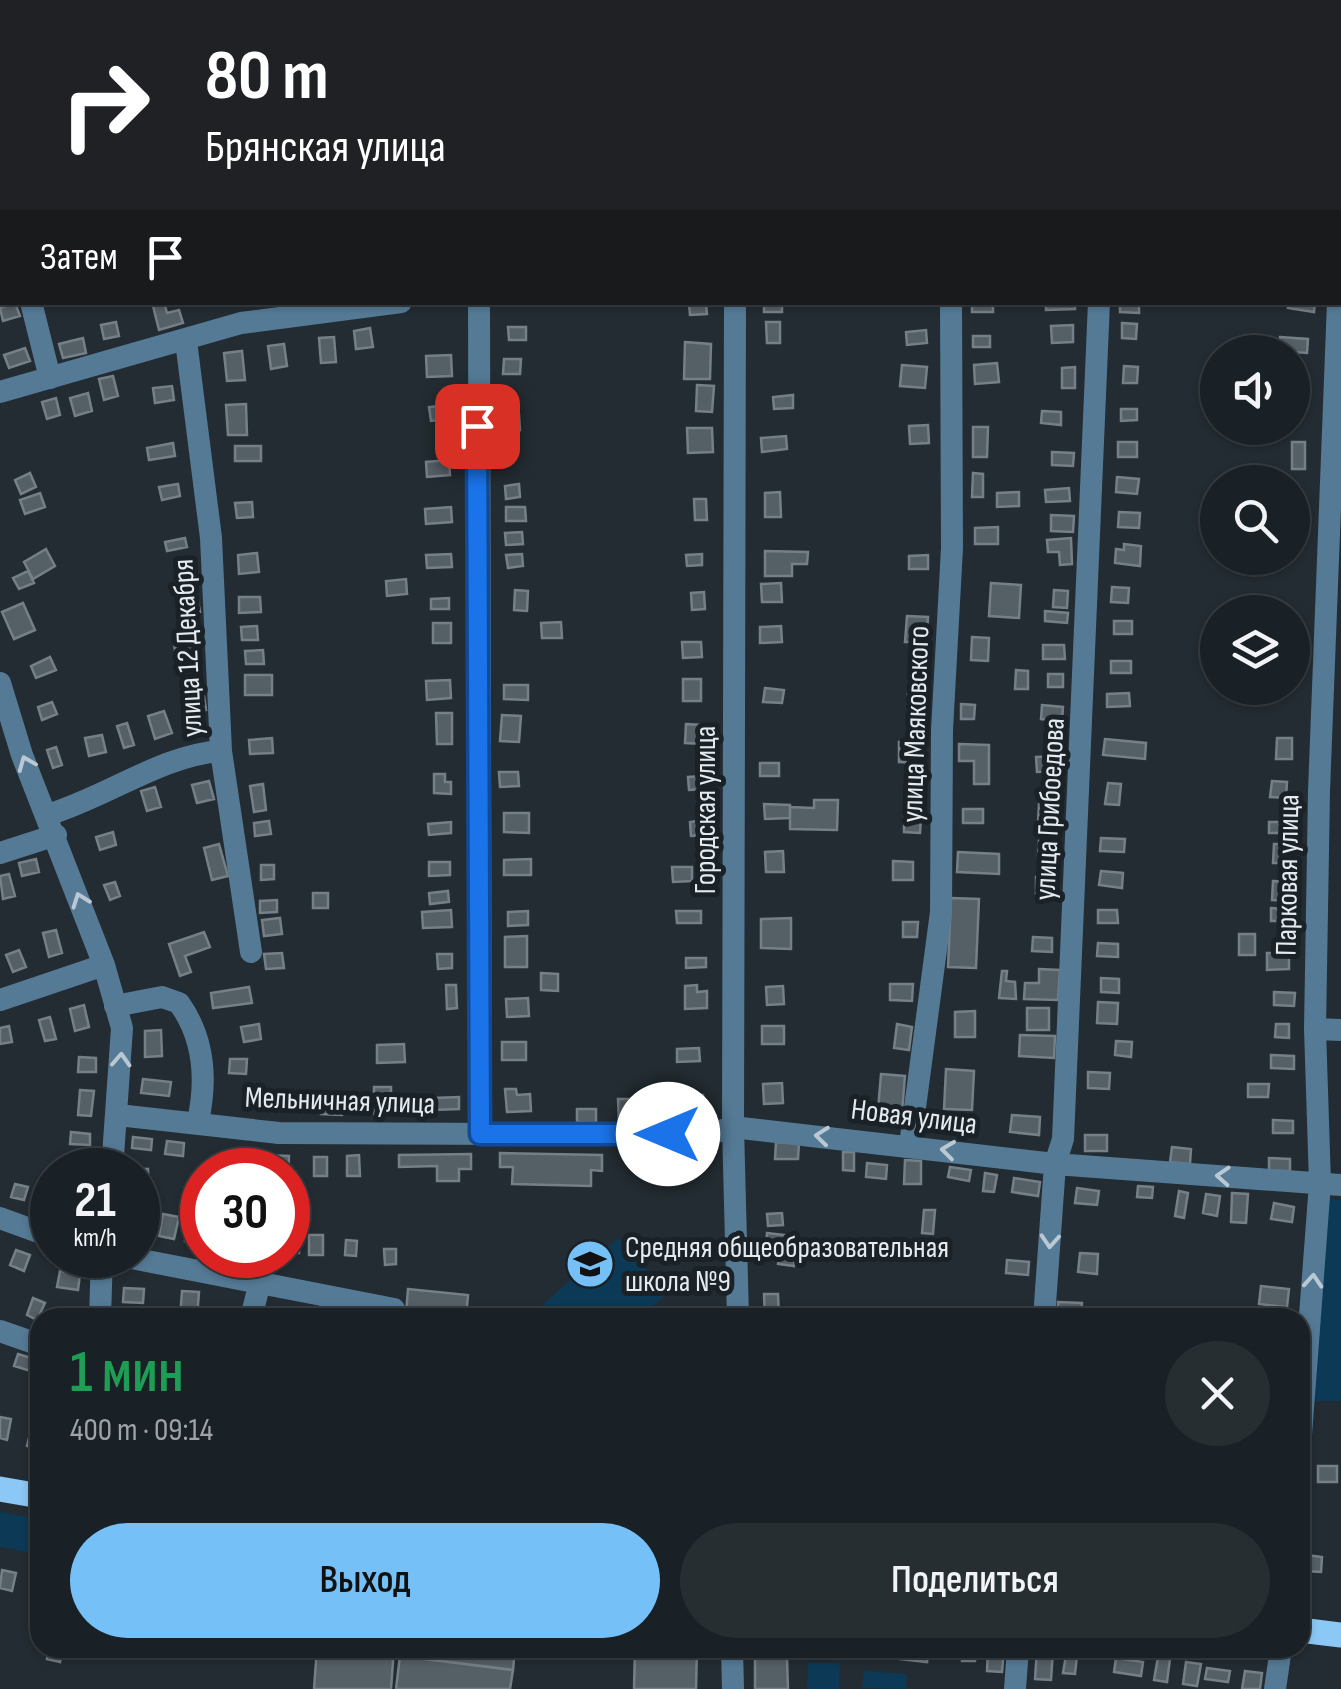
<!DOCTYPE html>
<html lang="ru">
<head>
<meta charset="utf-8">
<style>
  body { margin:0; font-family:"Sofia Sans Condensed",sans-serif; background:#272e32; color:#f1f3f6; height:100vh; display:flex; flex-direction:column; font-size:38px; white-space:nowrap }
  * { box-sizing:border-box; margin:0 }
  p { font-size:32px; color:#9fa3a7 }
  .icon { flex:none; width:55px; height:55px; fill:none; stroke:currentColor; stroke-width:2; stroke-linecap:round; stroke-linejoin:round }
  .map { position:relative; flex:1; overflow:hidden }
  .drawer { position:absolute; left:30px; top:1308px; width:1280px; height:350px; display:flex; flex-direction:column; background:#1a2126; border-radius:30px; box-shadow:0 2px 8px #0004,0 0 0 2px #383e43 }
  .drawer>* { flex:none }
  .hud { position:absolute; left:0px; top:0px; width:1342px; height:305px; box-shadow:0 2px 8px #0004,0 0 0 2px #383e43; background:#202124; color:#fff; overflow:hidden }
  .buttons { position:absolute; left:1200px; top:335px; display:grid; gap:20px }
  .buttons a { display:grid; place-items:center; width:110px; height:110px; border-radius:50%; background:#1a2126; box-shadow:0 2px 8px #0004,0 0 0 2px #383e43; font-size:50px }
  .speed { position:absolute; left:30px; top:1148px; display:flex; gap:20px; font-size:50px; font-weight:700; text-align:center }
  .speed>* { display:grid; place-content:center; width:130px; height:130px; border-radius:50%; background:#1a2126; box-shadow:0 2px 8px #0004,0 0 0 2px #383e43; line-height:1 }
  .speed small { font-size:25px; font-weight:400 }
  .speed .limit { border:15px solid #d22; background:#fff; color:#111 }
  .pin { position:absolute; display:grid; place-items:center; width:85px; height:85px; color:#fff; margin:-42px; border-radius:20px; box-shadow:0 5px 15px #0006 }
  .me { position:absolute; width:110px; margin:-55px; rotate:270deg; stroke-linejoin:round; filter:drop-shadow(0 0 8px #0008) }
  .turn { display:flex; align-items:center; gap:35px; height:210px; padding:0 40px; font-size:45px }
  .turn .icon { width:130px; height:130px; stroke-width:2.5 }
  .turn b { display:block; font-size:70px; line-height:85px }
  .then { display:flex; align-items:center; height:95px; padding:0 40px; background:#0003; gap:20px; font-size:38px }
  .round { display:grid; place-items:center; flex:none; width:105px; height:105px; border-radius:52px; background:#272e32 }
  .headline { display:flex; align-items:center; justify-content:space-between; height:170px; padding:0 40px }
  h1 { font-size:60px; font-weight:600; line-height:75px; color:#1e9e55 }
  .cta { display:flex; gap:20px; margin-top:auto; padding:20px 40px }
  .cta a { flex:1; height:115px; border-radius:60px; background:#75c0f6; color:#111; font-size:40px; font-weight:600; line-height:115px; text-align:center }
  .cta a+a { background:#272e32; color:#f1f3f6 }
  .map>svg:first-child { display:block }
  .green { fill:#0c3955 }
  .building { fill:#555f66; stroke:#757f87; stroke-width:2.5 }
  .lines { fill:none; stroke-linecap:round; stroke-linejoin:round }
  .minor { stroke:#557a95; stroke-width:22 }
  .major { stroke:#8bc8f5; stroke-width:25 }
  .rail { stroke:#adb4b8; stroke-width:5; stroke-dasharray:18 18; stroke-linecap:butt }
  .oneway { stroke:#b9c8d3 }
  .route-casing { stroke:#114b97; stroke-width:25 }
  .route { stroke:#1a73e8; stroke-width:18 }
  .labels { text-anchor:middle; stroke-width:10; stroke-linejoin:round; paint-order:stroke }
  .street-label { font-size:30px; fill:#e4eaee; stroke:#1a2228 }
  .poi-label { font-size:30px; fill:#e4eaee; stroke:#1a2228; text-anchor:start }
</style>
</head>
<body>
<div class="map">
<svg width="1341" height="1689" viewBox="0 0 1341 1689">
  <rect width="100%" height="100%" fill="#232c32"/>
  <path class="green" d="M1326,1198L1341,1200V1401H1309Z
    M618,1238L668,1293L640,1317H529Z
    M0,1512L40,1519V1554L0,1547Z
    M808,1663H840L839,1689H807Z
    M864,1671L907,1674L906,1689L862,1688Z"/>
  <path class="building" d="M152,302H164L167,313L179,310L183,323L159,330Z
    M764,302H782V312H764Z
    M972,302H993V312H972Z
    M1046,302H1075V309L1046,310Z
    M1120,302H1139V313L1120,312Z
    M1289,302H1315L1314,312L1288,308Z
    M15,303L20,316L3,321L0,308Z
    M706,303L707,314L690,315L689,304Z
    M116,322L119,336L104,339L101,325Z
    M766,322H780V343H767Z
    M1122,323L1137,324L1136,339L1122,338Z
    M1073,325V342L1052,343L1051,326Z
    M508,327H526V340H509Z
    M370,328L373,347L356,349L354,331Z
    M926,330L927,343L907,345L906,332Z
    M973,336H990V347H973Z
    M334,337L336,362L321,363L319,338Z
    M1280,337L1308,339L1307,353L1279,351Z
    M83,338L86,353L63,358L59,344Z
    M685,342L711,344L710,379H684Z
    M284,344L287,366L271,369L268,346Z
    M25,348L30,361L9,368L4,355Z
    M242,351L245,380L227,381L224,353Z
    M451,355L452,376L427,377L426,356Z
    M504,359H521L520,374H503Z
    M997,363L999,382L975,384L974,365Z
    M902,365L927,367L925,388L900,386Z
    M1124,366L1138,367L1137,383H1123Z
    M1075,367V388H1062V368Z
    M113,376L118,396L104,400L99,379Z
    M1292,382L1309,383L1308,402L1292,401Z
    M697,385L714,386L712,412L696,411Z
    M172,386L174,400L155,403L153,388Z
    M88,393L92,411L75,416L70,398Z
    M793,395V408L774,409L773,397Z
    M56,398L60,415L47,419L42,402Z
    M246,404L247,435H228L226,405Z
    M448,405L450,419L431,421L429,407Z
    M1121,409H1137V420L1121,421Z
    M1042,411L1061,412V425L1041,423Z
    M519,415L520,430L503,431L502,416Z
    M928,425L929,443L910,444L909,426Z
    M973,427H988L987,457H973Z
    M687,428H712L713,452L688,453Z
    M786,436L787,449L762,452L761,438Z
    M1118,442H1137V457H1118Z
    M1292,442H1305V469H1292Z
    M173,443L175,456L149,460L147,448Z
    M235,446H261V461H235Z
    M1052,452L1074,453L1073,466L1052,465Z
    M449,460L450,475L427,477L426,462Z
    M30,473L36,487L21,494L15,480Z
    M973,473L983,474V497H972Z
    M1117,477L1139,479L1137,494L1116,492Z
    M178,484L180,496L162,500L159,487Z
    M519,484L520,497L506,499L505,486Z
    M1069,488L1070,501L1046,502L1045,490Z
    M780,492L781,517H765V493Z
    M1019,492V506L997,507V493Z
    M40,493L45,507L25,514L20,500Z
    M694,499H706L707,520H695Z
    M252,502L253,517L237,518L235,503Z
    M451,507L452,522L426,524L425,509Z
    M506,507H525L526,521H506Z
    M1119,512L1140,513L1139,528L1118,527Z
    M1051,515L1074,516L1073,532L1051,531Z
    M998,527V544H975V528Z
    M522,532L523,544L506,545L505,533Z
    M185,538L187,547L167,551L165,542Z
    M1071,538L1072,564L1060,565L1059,552H1048L1047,540Z
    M1124,544L1141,546L1140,566L1115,563L1116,549L1124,550Z
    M46,549L55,566L33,579L24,562Z
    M765,551L808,552L807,564H792V576H765Z
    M257,553L259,572L239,574L238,555Z
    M451,554L452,567L427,568L426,555Z
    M522,554L523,566L508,568L506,555Z
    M702,554V565L687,566L686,555Z
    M928,555V569H909V556Z
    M28,571L34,583L19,589L13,578Z
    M406,579L407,594L387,596L386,581Z
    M781,583L782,602H762L761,584Z
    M991,583L1021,585L1019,618L989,616Z
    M1112,587L1129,588L1128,603L1111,602Z
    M515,590L528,591L527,611L514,610Z
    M1054,590L1068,591L1067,608L1053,607Z
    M704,592L705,609L692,610L691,593Z
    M197,595L200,612L179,615L177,598Z
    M239,597H260L261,612L239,613Z
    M449,598V609H431V599Z
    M23,603L35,630L14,639L2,612Z
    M1045,611L1068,613L1067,623L1045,621Z
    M907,616L928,617L927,633L914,632V642H905Z
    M1114,621H1132V634H1114Z
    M561,622L562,638H542L541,623Z
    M433,623H451V643H433Z
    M257,626L258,640H242L241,627Z
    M781,626L782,642L760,643V627Z
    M972,637L989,638L988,661L971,660Z
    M194,641L197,653L176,657L174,644Z
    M682,642H701L702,657L683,658Z
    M1043,645H1064L1065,659H1043Z
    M263,650L264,664H246L245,651Z
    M50,657L56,670L36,678L31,666Z
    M1111,661H1131V673H1111Z
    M1016,670L1028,671V689H1015Z
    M1048,674H1063V687H1048Z
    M245,675H272V695H245Z
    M683,679H701V701H683Z
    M450,680L451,698L427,700L426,681Z
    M504,685H528V700L504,699Z
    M765,688L784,690L782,703L763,702Z
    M908,692L920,693L919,720L908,719Z
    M1129,693L1130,706L1107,707V694Z
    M204,696L206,710L187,713L186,698Z
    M52,702L57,714L42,720L38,707Z
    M961,704L975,705L974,719H961Z
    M1042,705L1063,707L1062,721L1041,719Z
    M164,711L172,733L155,739L148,716Z
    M436,713H452V744H437Z
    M502,715L521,716L519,742L500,741Z
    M127,723L134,745L124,748L117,726Z
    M686,724L703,725V744L685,743Z
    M102,735L106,752L89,756L85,738Z
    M272,738L273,753L250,754L249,740Z
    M1277,738H1292V759H1276Z
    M1105,739L1146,743L1145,759L1103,755Z
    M899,742H923L922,763L899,762Z
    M959,744L989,745V784H974V761H959Z
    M56,747L62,765L53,768L47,750Z
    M1057,756L1058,771L1037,772L1036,757Z
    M760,763H779V776H760Z
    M499,772H518L519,786L500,787Z
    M434,774H445V782H451V794L434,793Z
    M704,776L705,789L689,790L688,777Z
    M209,781L214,799L197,803L192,785Z
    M1272,781L1287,782L1286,798L1270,797Z
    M1108,783L1121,784L1119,805L1105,804Z
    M263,784L266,810L254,812L250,786Z
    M155,787L161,807L147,811L141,791Z
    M814,800H838L837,830L790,829V807L814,808Z
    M764,804L790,805V818L765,819Z
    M1039,804L1060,805L1059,824L1038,823Z
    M963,809H983V823H963Z
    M504,813H529V833L504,832Z
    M904,816L921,817L920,833L904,832Z
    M705,820L707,835L691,836L690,822Z
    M269,821L271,834L255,836L254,823Z
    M451,822V833L429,835L428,824Z
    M1269,822H1289V833H1269Z
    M113,832L116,845L100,850L96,837Z
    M1101,838L1125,839L1124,852L1100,851Z
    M1039,841L1055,842L1054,856L1038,855Z
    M219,844L228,876L212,880L204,848Z
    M1274,844H1290V863H1273Z
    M783,851L784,872H766L765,852Z
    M958,852L999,854V874L957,872Z
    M36,859L39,872L22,876L19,863Z
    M531,859V875H504V860Z
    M893,861L913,862V880H893Z
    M429,862H450V875L429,876Z
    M261,865H274V879L261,880Z
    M672,867H692V881L673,882Z
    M1101,871L1123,873L1122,888L1099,885Z
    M9,874L15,896L3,899L0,876Z
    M1036,877H1053V893H1036Z
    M1273,881L1292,882V901L1272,900Z
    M115,882L120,896L110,900L104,885Z
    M448,891L449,902L430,904L429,893Z
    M313,893H328V908H313Z
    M951,898L979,899L976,968L948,967Z
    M277,900V912L260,913V901Z
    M1271,908L1291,909V921H1271Z
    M451,910L452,927L423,928L422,912Z
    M1098,910H1117L1118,923H1098Z
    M528,911V925L508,926V912Z
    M676,911H701V923H677Z
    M280,918L282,934L264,936L262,920Z
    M791,918V949L761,948V919Z
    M903,922H918L917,937H903Z
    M56,930L62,953L49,957L43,933Z
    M204,932L210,947L185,956L191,972L180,976L169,944Z
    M1239,934H1255V955H1239Z
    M527,936V967H505V937Z
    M1033,937L1052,938V952L1032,951Z
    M1098,943L1118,944V957L1097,956Z
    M19,950L26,967L13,972L6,955Z
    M282,953L284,968L266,969L264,954Z
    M1267,953H1289V969L1267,970Z
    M437,954H452V968L438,969Z
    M686,958H706V967L686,968Z
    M1039,969L1060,970L1058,1000L1024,999L1025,983H1039Z
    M1002,971H1007L1006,981L1015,982L1016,999L999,998Z
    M541,973L558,974V991L541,990Z
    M1101,978L1119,979V993L1101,992Z
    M890,984H913L912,1001L890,1000Z
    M446,985H456L457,1008L447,1009Z
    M697,985V992L707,991V1008L685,1009V986Z
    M783,986L784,1004L767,1005L766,987Z
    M249,987L252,1003L213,1008L211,993Z
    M1274,992L1295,993L1294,1006L1274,1005Z
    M528,998L529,1016L507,1017L506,999Z
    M1098,1002L1118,1003L1117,1024L1097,1023Z
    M84,1005L89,1027L75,1031L70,1009Z
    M1027,1008H1049V1030H1027Z
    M975,1011V1037H955V1012Z
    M50,1017L56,1039L45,1041L39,1020Z
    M259,1024L261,1039L244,1042L241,1027Z
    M897,1024L912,1027L909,1050L894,1048Z
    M1276,1024H1289V1038L1275,1037Z
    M9,1026L12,1042L0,1044V1028Z
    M762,1026H784V1044H762Z
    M161,1030L162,1056L145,1057V1031Z
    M1020,1035L1055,1036L1054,1058L1019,1056Z
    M1116,1041L1132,1042L1131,1057L1115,1055Z
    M502,1042H526V1060H502Z
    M404,1044L405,1062L377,1063V1045Z
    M699,1048L700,1061L677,1062V1049Z
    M1271,1055L1294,1056V1069L1271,1068Z
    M79,1057L96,1058V1072H78Z
    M230,1059H247L246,1074L229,1073Z
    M946,1069L974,1071L972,1110L944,1109Z
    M1088,1072L1110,1073L1109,1089L1088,1088Z
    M881,1074L905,1076L902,1112L878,1110Z
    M143,1079L171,1082L169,1096L141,1093Z
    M782,1083L783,1103L764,1104L763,1084Z
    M1248,1084H1269L1268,1097H1248Z
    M374,1087H391V1114H374Z
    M505,1089H516L517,1095L530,1094L531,1111L507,1112Z
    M80,1090L94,1091L91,1116L78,1115Z
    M668,1095H703L704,1110H668Z
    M459,1097V1109L433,1110V1098Z
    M618,1099H632V1108L640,1107L641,1123L619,1124Z
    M322,1102L343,1103L342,1115L321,1114Z
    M577,1109H596V1123L577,1122Z
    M1012,1115L1040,1117L1039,1135L1010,1132Z
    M1273,1120L1293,1121V1133H1273Z
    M71,1132L90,1134V1145L70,1144Z
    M1085,1135H1107V1151H1085Z
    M133,1137L152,1139L151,1150L132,1148Z
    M167,1141L184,1143L183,1156L165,1154Z
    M776,1142L799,1143L798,1159H775Z
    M1172,1147L1191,1149L1190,1164L1170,1162Z
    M843,1152H854V1171L843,1170Z
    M500,1153L602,1155V1171L591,1170V1186L512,1184L513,1167H500Z
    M471,1154V1169H459V1181H437V1166L399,1167V1155Z
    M265,1155L289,1156L288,1183V1170H264Z
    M359,1155L360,1176H347V1156Z
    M314,1157H327V1176H314Z
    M1269,1158L1290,1159V1171H1269Z
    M66,1159L87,1163L86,1170H64Z
    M905,1160L921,1161V1184H904Z
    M867,1163L887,1165L886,1179L866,1177Z
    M950,1167L971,1170L969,1181L948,1177Z
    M136,1169H148L149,1197H138Z
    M985,1173L997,1175L994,1192L983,1191Z
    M1014,1178L1040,1182L1038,1196L1012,1192Z
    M15,1184L28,1187L24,1200L11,1197Z
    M1138,1186L1153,1187L1152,1198L1137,1197Z
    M1077,1188L1099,1191L1097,1205L1075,1203Z
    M1179,1191L1188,1193L1184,1218L1175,1216Z
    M46,1193L52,1194V1213L42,1211Z
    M1232,1193L1248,1194L1246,1223L1231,1222Z
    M1206,1194L1220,1196L1217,1216L1203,1213Z
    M1274,1203L1294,1207L1292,1222L1271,1219Z
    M138,1206L148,1207V1234L138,1233Z
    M924,1210H935L933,1234L922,1233Z
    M782,1213L783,1225L768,1226L767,1214Z
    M163,1214L179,1217L174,1239L159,1236Z
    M190,1217L202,1220L201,1245L185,1241Z
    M288,1225H300L299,1253H288Z
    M767,1233L785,1235L784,1251L766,1250Z
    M309,1235H323V1255H309Z
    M346,1240L357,1241L356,1256L345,1255Z
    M384,1249H396V1264L385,1265Z
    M16,1250L30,1255L24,1271L10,1265Z
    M779,1253L796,1254L794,1266L778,1264Z
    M1080,1253L1098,1254L1097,1274L1078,1272Z
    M1007,1260L1029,1262L1028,1275L1006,1273Z
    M60,1271L80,1274L78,1290L57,1287Z
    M1261,1286L1289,1289L1287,1307L1259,1304Z
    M124,1288L144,1289L143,1303L123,1302Z
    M408,1289L468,1295L466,1318L406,1313Z
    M182,1291L199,1292L197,1318H180Z
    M764,1294H778L779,1317L765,1318Z
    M33,1298L45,1303L37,1320L27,1315Z
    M1058,1302L1082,1303L1081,1318H1058Z
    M1001,1308L1025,1310L1024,1318H1001Z
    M18,1354L38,1360L34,1372L14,1366Z
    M0,1417L11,1419L7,1440L0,1438Z
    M31,1430L40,1432V1450L27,1446Z
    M1318,1466H1337V1482H1318Z
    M1307,1555L1322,1557L1321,1572L1305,1571Z
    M2,1570L16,1573L12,1591L0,1588Z
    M49,1648H63L60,1662L47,1659Z
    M317,1648H394L391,1689H314Z
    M420,1648H515L513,1670L418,1658Z
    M635,1648H697L696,1689H634Z
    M802,1648H929L927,1662Z
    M962,1648H976L975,1661H962Z
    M988,1648H1004L1002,1672L987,1671Z
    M1037,1649L1053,1650L1051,1680L1035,1679Z
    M1066,1655L1077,1656L1075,1674L1063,1673Z
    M400,1656L513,1670L510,1689H396Z
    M1158,1657L1170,1659L1167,1682L1154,1680Z
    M787,1658L788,1689H755V1659Z
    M1116,1658L1143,1662L1141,1676L1114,1672Z
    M1186,1662L1201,1664L1197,1686L1183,1684Z
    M1207,1668L1230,1671L1228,1682L1205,1679Z
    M1245,1671L1262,1673L1260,1689H1242Z"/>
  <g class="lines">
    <path class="minor" d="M480,0V2
      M738,2V0
      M956,2V0
      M1112,2V0
      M0,53H2
      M0,209L2,217
      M1340,257L1341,232
      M31,302L50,378
      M479,302L481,1134
      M735,302L733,1127L738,1318
      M186,341L211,538L221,751L251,952
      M0,392L241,323L401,302
      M0,683L22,755L104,965L122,1028L112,1170
      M47,815C105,798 162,755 221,751
      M0,853L56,835
      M0,1000L104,965
      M115,1006L162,997L179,1003C204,1038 207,1080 198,1121
      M1315,1029L1341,1030
      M118,1115L279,1133L706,1135L733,1127L1055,1164L1341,1185
      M910,1145L941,912L942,730L952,548L951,302
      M0,1218L52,1237
      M116,1255L394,1309
      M100,1318L102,1255
      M251,1318L259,1286
      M1044,1318L1055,1164L1063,1139L1099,302
      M0,1331L40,1345
      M1300,1448L1320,1183L1315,1029L1319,791L1338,302
      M732,1648L733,1689
      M1015,1689L1018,1648
      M1275,1689L1281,1648"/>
    <path class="major" d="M0,1489L40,1496
      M1300,1630L1341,1635"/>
    <path class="rail" d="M125,2L131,0
      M0,48L2,47"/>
  </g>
  <defs><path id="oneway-chevron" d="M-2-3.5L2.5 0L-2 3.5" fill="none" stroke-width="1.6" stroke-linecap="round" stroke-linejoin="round" transform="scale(2.5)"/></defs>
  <g class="oneway">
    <use href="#oneway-chevron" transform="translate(26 763) rotate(-112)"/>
    <use href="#oneway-chevron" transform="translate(80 900) rotate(-110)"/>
    <use href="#oneway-chevron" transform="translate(121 1060) rotate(-87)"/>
    <use href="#oneway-chevron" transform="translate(822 1136) rotate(-174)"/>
    <use href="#oneway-chevron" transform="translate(948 1150) rotate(-173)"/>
    <use href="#oneway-chevron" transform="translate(1223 1176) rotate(-176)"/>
    <use href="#oneway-chevron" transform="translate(1050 1241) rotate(94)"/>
    <use href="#oneway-chevron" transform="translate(1313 1281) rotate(-86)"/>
  </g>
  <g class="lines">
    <g class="route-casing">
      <path id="route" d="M477,426L480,1134H668"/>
    </g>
    <use href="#route" class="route"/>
  </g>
  <defs>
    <g id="school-disc" transform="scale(2.5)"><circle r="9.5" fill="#75c0f6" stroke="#1a2228"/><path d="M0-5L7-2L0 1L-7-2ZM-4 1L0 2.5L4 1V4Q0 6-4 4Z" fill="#111"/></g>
  </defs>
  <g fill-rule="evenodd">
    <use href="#school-disc" x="590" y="1264"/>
  </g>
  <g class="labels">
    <g class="street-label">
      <text transform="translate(187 648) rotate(-93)" y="10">улица 12 Декабря</text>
      <text transform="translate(915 724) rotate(-88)" y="10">улица Маяковского</text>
      <text transform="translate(1049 809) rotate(-87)" y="10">улица Грибоедова</text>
      <text transform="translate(705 810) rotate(-90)" y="10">Городская улица</text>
      <text transform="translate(1287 875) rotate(-89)" y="10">Парковая улица</text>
      <text transform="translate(340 1100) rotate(2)" y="10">Мельничная улица</text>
      <text transform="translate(914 1116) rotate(7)" y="10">Новая улица</text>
    </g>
    <g class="poi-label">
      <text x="625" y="1257">Средняя общеобразовательная<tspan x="625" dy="34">школа №9</tspan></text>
    </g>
  </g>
</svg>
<div class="buttons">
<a><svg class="icon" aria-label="sound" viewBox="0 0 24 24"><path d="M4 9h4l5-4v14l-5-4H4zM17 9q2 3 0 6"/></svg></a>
<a><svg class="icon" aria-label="search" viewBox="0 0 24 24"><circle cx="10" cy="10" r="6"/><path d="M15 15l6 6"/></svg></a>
<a><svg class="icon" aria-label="layers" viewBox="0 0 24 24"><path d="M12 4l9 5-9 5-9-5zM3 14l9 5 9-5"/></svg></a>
</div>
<div class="speed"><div>21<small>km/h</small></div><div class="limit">30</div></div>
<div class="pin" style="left:477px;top:426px;background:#d93025"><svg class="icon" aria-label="arrive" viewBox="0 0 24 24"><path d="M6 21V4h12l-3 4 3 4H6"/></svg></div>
<svg class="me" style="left:668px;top:1134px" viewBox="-20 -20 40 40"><circle r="19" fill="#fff"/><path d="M0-13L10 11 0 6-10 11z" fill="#1a73e8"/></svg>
<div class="hud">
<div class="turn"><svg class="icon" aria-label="right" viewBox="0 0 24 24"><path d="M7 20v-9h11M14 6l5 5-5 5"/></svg><div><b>80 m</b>Брянская улица</div></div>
<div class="then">Затем<svg class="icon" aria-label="arrive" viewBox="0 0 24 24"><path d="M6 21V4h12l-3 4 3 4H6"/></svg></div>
</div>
<section class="drawer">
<div class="headline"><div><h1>1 мин</h1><p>400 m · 09:14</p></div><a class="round"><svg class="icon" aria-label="close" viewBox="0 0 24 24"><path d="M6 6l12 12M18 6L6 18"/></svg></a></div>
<div class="cta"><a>Выход</a><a>Поделиться</a></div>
</section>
</div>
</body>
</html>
